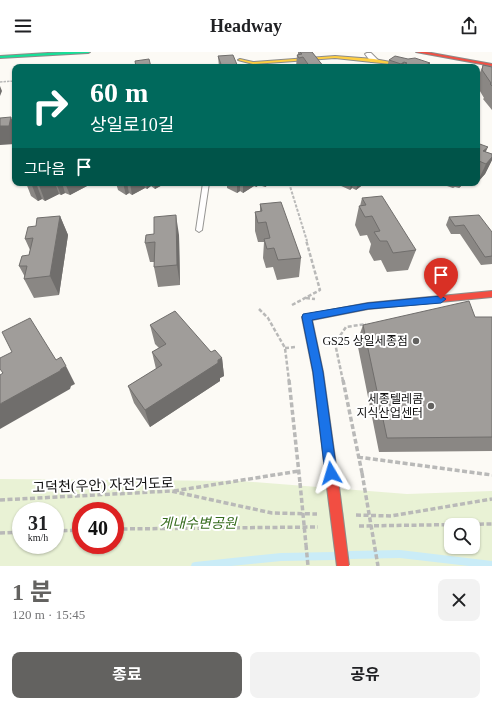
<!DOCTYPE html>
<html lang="ko">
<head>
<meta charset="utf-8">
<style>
  body { margin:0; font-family:"Times New Roman","Noto Sans KR",serif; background:#f2f2f2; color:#202124; height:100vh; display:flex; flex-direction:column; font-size:15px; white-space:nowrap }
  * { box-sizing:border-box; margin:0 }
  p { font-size:13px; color:#757577 }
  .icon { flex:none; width:22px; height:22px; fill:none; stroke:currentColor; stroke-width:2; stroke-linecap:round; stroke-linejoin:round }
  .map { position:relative; height:514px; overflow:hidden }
  .panel { display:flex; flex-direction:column; background:#fff; flex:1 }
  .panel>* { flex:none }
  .top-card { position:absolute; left:12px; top:12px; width:468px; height:122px; border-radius:8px; box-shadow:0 1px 3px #0004; background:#00695c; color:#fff; overflow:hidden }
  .tools { position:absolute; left:444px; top:466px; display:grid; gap:8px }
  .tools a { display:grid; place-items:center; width:36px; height:36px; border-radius:8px; background:#fff; box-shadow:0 1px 3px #0004; font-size:20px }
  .speed { position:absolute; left:12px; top:450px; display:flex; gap:8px; font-size:20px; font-weight:700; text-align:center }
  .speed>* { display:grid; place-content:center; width:52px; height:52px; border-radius:50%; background:#fff; box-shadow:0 1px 3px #0004; line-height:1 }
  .speed small { font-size:10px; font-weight:400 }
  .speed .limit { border:6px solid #d22; background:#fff; color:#111 }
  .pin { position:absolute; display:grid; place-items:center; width:34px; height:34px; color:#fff; margin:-41px -17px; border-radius:50% 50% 50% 0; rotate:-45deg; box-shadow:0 0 4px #0007 }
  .pin .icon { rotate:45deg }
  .me { position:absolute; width:44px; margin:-22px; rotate:353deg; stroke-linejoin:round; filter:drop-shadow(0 0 3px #0008) }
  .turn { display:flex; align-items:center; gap:14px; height:84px; padding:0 12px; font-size:18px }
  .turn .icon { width:52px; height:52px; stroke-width:2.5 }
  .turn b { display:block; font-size:28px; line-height:34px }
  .then { display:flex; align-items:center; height:38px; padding:0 12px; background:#0003; gap:8px; font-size:15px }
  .round { display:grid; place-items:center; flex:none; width:42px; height:42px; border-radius:8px; background:#f2f2f2 }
  .head { display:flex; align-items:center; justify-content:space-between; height:68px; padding:0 12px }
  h1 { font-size:24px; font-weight:700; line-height:30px; color:#636260 }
  .button { display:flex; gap:8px; margin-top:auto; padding:8px 12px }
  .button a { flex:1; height:46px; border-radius:8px; background:#636260; color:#fff; font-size:16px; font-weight:700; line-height:46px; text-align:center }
  .button a+a { background:#f2f2f2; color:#202124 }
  header { display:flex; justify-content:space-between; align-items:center; height:52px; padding:0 12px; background:#fff; font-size:18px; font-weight:700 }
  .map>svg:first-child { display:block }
  .green { fill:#e9f2d5; fill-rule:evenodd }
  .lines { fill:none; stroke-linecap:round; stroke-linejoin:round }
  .stream { fill:#caecf7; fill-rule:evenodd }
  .lane-casing { stroke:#969593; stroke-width:2 }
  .street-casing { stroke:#969593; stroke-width:2 }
  .fast-casing { stroke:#8d8c8a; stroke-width:2 }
  .slow-casing { stroke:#8d8c8a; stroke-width:2 }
  .jam-casing { stroke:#8d8c8a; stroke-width:2 }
  .path-far3 { stroke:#b9b9b8; stroke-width:1.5; stroke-dasharray:2.5 1; stroke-linecap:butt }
  .path-far2 { stroke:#b9b9b8; stroke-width:2; stroke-dasharray:3 1.5; stroke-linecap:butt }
  .path-far1 { stroke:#b9b9b8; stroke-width:2.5; stroke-dasharray:4 2; stroke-linecap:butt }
  .path { stroke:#b9b9b8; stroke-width:3.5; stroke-dasharray:5 2.5; stroke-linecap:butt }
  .lane { fill:#fffefe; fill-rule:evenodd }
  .street { fill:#fffefe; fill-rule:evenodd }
  .fast { fill:#16e098; fill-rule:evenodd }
  .slow { fill:#ffcf43; fill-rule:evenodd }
  .jam { fill:#f24e42; fill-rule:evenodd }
  .jam-bridge-casing { stroke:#8d8c8a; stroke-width:14; stroke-linecap:butt }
  .path-bridge { stroke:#b9b9b8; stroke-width:3.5; stroke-dasharray:5 2.5; stroke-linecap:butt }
  .jam-bridge { stroke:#f24e42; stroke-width:12 }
  .wall { fill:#8a8784 }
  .shaded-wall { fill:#706e6c }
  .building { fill:#a09d9a; stroke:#706e6c }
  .route { fill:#1a73e8; stroke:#114b97 }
  .poi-dot { fill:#636260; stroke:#fff; stroke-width:1.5 }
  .labels { text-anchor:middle; stroke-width:4; stroke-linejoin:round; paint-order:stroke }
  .poi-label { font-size:12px; fill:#101010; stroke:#fff; text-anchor:end }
  .near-street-label { font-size:14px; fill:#101010; stroke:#fff }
  .near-park-label { font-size:14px; font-style:italic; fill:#356b1d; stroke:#fff }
</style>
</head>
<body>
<header><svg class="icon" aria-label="menu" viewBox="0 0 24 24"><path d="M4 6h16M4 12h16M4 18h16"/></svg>Headway<svg class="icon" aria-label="share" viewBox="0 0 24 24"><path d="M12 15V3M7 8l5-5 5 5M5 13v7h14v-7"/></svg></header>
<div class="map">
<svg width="492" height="514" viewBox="0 0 492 514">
  <rect width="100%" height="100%" fill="#fcfaf5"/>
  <path class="green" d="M0,427L241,429L407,442L492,439V514H0ZM21,459H55V493H21ZM81,459H115V493H81ZM451,473H473V495H451Z"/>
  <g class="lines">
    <path class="stream" d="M400,498L492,509V514H469L400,506L350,507L347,506L346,503L347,500L350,499Z
      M334,500L337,501L338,504L337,507L334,508L281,509L231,514H191L192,511L195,510L281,501Z"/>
    <g class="lane-casing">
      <path id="lane" d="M203,131H209L202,178L199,180L196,178Z"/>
    </g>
    <g class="street-casing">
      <path id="street" d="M367,1H371L378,8L377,10H371L365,2Z"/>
    </g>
    <g class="fast-casing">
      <path id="fast" d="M64,0H90L88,1L0,6V4Z"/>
    </g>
    <g class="slow-casing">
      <path id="slow" d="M335,4L374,7L418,15L335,6L253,12L238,8L240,7L253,10Z"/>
    </g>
    <g class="jam-casing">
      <path id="jam" d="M416,0H426L492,12V14Z
        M492,239V245L368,257L312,268L323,320L339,435L337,439L333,441L329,439L327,435L313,320L302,265L304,263L368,251Z"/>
    </g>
    <path class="path-far3" d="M201,15L221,14
      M0,30L15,29"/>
    <path class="path-far2" d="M289,131L307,189"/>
    <path class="path-far1" d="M306,246L315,247
      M292,253L320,238L306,188
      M259,257L268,266L285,296L289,329
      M285,296L296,295
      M343,329L335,291L346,275L366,272"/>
    <path class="path" d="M289,328L300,431
      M343,328L362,421
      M358,405L492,423
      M174,439L299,419
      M0,448L171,439L272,461L317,462
      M356,463L391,464L492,447
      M359,474L492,472
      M115,477L318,475
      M55,479L81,478
      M0,481L21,480
      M306,493L308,514"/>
    <use href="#lane" class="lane"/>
    <use href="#street" class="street"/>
    <use href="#fast" class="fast"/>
    <use href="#slow" class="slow"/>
    <use href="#jam" class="jam"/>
    <g class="jam-bridge-casing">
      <path id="jam-bridge" d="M333,435L343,514"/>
    </g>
    <path class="path-bridge" d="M362,421L378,514
      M300,431L306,493"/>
    <use href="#jam-bridge" class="jam-bridge"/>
  </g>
  <path class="wall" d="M298,0H312L324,15H296L297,3H298Z
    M218,4L238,15H219Z
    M408,7L430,11L429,14L431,15H387L389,8Z
    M483,13L492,15V58L483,47L484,46L477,34V28Z
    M477,91L486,100L492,102V108L485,122L477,131Z
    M26,131H86L87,134L70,143L65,141L61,143L59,142L45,149L42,147L38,149L31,144Z
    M116,131H166L155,137L151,134L147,137L145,136L132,143L129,141L126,143L118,138Z
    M227,131H271L265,135L259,133L256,135L254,134L243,141L240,139L237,141L227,136Z
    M339,131H365L356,138L352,136L350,138L339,133Z
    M441,131H464L459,136L455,135L453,136L441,132Z
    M362,146L416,198L408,218L387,220L381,208L374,209L369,200L371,192L367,183L360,184L355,173L359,154H360Z
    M260,152L301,206L299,225L277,228L273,215L266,216L263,206L264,190H258L255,179V160L260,159Z
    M60,164L68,183L59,243L34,246L24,227L25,225L19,214L29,203L30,198L25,187L36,174Z
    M449,165L492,180V212L481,213L460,182H451L446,173Z
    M179,183L180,233L158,235L154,215V210H150L145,191Z
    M475,265H492V399L379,400L357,290L363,273Z
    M150,273L211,300L222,306L224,324L220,326V329L150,375L134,351L128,334L156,317L152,300L159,296L155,292Z"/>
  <path class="shaded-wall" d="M404,10L403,15H400L401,12Z
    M0,34L2,39L0,44Z
    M11,65L15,75V92L0,93V74Z
    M488,95L481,110L483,99Z
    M492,105V108L485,122L477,131L486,112Z
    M31,131H36L42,147L38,149Z
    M38,131H55L59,142L45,149Z
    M56,131H62L65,141L61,143Z
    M65,131H86L87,134L70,143Z
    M123,131H127L129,141L126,143Z
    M130,131H144L145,136L132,143Z
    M146,131H150L151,134L147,137Z
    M154,131H166L155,137Z
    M237,131H240V139L237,141Z
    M243,131H254V134L243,141Z
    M256,131H259V133L256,135Z
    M265,131H271L265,135Z
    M351,131H353L352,136L350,138Z
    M358,131H365L356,138Z
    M461,131H464L459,136Z
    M176,163L179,183L180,233L177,213Z
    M60,164L68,183L59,243L50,224Z
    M222,306L224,324L220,326V329L150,375L145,358Z
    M66,314L75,332L71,334L70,337L0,377V352Z"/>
  <path class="building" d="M300,0H312L324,15H310L303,5L299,6L297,3L302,2Z
    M233,3L238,15H222L218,4Z
    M395,4L408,7L415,6L430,11L426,13L431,15H412L404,13L407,11L404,10L401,12L389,8Z
    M149,7L151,15H136L135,9Z
    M483,13L492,15V34L490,32L491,31L482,18Z
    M11,65L9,74H0V66Z
    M477,91L488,95L483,99L492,102V105L486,112L479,109L477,111Z
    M382,144L416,198L393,201L387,189H380L374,180L380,179L372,164L365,165L359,154L366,153L362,146Z
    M281,150L301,206L278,208L274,196L267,197L264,187L270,186L266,170L258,171L255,160L262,159L260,152Z
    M176,163L177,213L154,215L155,190L145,191L146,183L154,182V165Z
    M479,163L492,180V204L485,205L464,173L455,174L449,165Z
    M60,164L50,224L24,227L27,214H19L22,204L29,203L33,186L25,187L28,175L36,174L37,166Z
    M469,249L475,265H492V385L387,386L363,273Z
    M175,259L211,300L215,298L222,306L218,308V311L145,358L128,334L162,313L152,300L166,292L150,273Z
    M30,266L56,308L61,305L66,314L61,317L60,319L0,352V323L3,321L0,317V306L12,300L2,280Z"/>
  <path class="route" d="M441,244L446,247L441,251L368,257L312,268L323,320L337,421L335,425L331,427L327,425L325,421L313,320L302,265L303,262L368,251Z"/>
  <g class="poi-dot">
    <circle cx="416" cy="289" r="4"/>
    <circle cx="431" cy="354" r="4"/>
  </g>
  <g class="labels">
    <g class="poi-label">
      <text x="408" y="293">GS25 상일세종점</text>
      <text x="423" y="351">세종텔레콤<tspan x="423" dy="14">지식산업센터</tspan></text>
    </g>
    <g class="near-street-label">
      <text transform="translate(103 433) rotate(-2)" y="5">고덕천(우안) 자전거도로</text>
    </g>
    <g class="near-park-label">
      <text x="198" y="476">게내수변공원</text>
    </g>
  </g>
</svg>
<div class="tools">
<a><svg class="icon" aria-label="search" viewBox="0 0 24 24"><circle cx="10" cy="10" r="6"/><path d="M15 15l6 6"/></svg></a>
</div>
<div class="speed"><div>31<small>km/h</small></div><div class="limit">40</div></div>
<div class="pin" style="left:441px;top:247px;background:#d93025"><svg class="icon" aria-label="arrive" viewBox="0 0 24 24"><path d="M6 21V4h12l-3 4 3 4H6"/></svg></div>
<svg class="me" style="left:331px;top:421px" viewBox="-20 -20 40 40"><path d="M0-17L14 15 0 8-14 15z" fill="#1a73e8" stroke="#fff" stroke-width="4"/></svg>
<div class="top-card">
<div class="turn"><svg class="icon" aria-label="right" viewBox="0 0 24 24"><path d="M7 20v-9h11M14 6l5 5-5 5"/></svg><div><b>60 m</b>상일로10길</div></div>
<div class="then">그다음<svg class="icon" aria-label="arrive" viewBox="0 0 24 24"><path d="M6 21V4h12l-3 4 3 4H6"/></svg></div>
</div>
</div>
<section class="panel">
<div class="head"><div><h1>1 분</h1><p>120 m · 15:45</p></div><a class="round"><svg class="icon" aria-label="close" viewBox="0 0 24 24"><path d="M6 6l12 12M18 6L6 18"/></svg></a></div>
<div class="button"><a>종료</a><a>공유</a></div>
</section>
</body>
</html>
